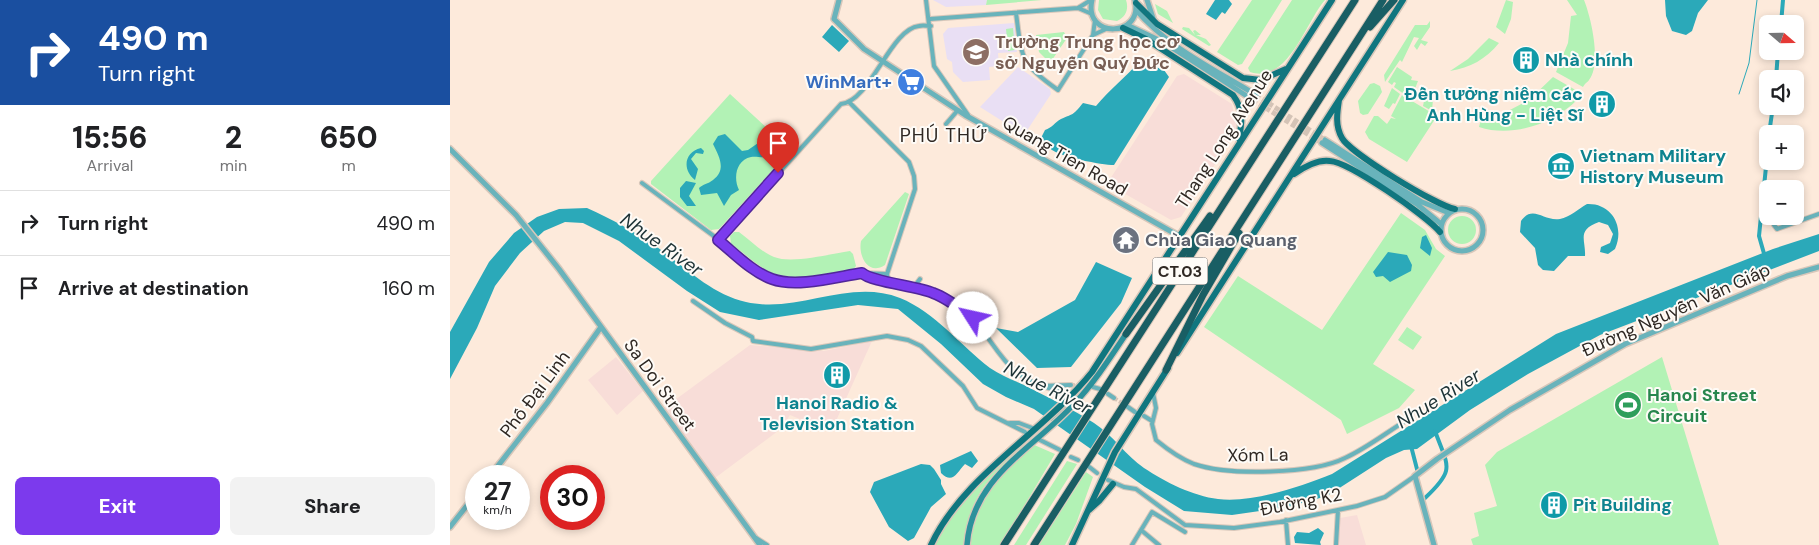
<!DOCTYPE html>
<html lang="en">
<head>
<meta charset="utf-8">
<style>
  body { margin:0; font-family:"DM Sans",sans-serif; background:#f2f2f2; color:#202124; height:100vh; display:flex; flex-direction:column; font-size:19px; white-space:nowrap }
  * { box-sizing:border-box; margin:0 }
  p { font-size:16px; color:#757577 }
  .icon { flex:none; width:28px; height:28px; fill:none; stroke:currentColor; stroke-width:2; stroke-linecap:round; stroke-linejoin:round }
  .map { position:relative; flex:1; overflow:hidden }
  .sheet { display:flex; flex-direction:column; background:#fff; width:450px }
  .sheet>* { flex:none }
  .guide { background:#1a4fa0; color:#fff; overflow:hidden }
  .needle { width:32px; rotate:110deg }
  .controls { position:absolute; left:1309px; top:15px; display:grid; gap:10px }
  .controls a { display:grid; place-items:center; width:45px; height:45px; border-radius:8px; background:#fff; box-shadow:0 2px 8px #0003; font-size:25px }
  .speed { position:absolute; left:15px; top:465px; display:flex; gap:10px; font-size:25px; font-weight:700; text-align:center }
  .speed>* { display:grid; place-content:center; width:65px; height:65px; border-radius:50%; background:#fff; box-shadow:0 2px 8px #0003; line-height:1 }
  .speed small { font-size:12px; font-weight:400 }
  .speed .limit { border:8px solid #d22; background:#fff; color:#111 }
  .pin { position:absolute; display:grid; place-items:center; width:42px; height:42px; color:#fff; margin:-51px -21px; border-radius:50% 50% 50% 0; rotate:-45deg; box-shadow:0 0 5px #0007 }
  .pin .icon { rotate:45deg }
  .me { position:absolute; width:55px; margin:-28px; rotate:305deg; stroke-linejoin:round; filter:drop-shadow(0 0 4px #0008) }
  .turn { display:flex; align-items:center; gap:18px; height:105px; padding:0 15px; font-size:22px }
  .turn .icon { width:65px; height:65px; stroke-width:2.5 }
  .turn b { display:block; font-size:35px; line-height:42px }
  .eta { display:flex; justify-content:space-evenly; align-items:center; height:85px; text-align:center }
  .eta b { font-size:30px; font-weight:800; line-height:35px }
  .primary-button { display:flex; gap:10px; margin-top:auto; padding:10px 15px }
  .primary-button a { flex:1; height:58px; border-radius:8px; background:#7c3aed; color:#fff; font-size:20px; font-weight:800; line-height:58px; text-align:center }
  .primary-button a+a { background:#f2f2f2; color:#202124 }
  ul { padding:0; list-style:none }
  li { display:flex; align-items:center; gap:15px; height:65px; padding:0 15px; border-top:1px solid #e0e0e0 }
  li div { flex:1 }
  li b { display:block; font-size:19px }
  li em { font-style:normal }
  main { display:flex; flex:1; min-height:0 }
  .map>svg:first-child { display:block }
  .commercial { fill:#f8ddd8 }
  .education { fill:#e9dff4 }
  .green { fill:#b2f2b5 }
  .water { fill:#2ba9b9 }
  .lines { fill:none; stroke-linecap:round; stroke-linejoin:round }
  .stream { stroke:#2ba9b9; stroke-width:1 }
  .canal { stroke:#2ba9b9; stroke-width:4 }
  .minor-tunnel { stroke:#d4c3b6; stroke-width:4; stroke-dasharray:4 2; stroke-linecap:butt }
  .tertiary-tunnel { stroke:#d4c3b6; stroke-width:5; stroke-dasharray:5 2.5; stroke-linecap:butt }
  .minor-casing { stroke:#d8c7ba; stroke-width:6 }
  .tertiary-casing { stroke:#d8c7ba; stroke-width:8 }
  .secondary-casing { stroke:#d8c7ba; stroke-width:8 }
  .primary-casing { stroke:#d8c7ba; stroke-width:9 }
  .motorway-casing { stroke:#d8c7ba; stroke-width:9 }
  .minor { stroke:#69b3bb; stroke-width:4 }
  .tertiary { stroke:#69b3bb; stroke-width:5 }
  .secondary { stroke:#2c919b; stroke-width:5.5 }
  .primary { stroke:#10767f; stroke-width:6 }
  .motorway { stroke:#195e64; stroke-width:7 }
  .route-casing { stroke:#51269a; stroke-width:12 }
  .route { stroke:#7c3aed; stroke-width:9 }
  .labels { text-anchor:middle; stroke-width:4; stroke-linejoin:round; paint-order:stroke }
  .shield { fill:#fefbf7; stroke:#6d6763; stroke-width:1 }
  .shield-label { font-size:16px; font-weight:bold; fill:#2f2823 }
  .education-label { font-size:18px; font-weight:bold; fill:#785e54; stroke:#fefbf7; text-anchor:start }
  .culture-label { font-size:18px; font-weight:bold; fill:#0d838f; stroke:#fefbf7; text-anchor:start }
  .shop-label { font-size:18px; font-weight:bold; fill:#366cbe; stroke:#fefbf7; text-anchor:end }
  .street-label { font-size:18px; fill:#2f2823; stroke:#fefbf7 }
  .worship-label { font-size:18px; font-weight:bold; fill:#5b616d; stroke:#fefbf7; text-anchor:start }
  .leisure-label { font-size:18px; font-weight:bold; fill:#27864d; stroke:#fefbf7; text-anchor:start }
  .neighbourhood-label { font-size:19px; letter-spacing:1px; fill:#2f2823; stroke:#fefbf7 }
  .water-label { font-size:19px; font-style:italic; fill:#1e3336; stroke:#fefbf7 }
</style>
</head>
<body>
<main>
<section class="sheet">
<div class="guide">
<div class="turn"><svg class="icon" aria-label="right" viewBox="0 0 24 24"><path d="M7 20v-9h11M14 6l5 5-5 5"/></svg><div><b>490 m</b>Turn right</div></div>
</div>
<div class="eta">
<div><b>15:56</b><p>Arrival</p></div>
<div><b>2</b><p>min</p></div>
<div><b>650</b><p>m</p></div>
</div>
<ul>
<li><svg class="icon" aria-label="right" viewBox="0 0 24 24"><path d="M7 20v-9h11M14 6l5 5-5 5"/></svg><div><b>Turn right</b></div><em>490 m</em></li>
<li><svg class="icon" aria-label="arrive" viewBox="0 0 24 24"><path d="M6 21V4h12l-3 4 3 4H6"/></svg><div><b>Arrive at destination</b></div><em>160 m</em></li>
</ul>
<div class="primary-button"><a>Exit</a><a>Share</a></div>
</section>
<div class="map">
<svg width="1369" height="545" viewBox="0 0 1369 545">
  <rect width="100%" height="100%" fill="#fdeadb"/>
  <path class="commercial" d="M734,74L782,104L787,130L731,217L721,220L663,187L660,179L727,76Z
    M422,341L381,432L340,415L332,428L265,478L214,408L300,345L374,351Z
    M166,357L193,391L167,415L138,380Z
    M907,515L916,545H887L890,518Z"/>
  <path class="education" d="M483,0H537L536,5L496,7Z
    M564,23L567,52L548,53L549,66L539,67L540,80L513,82L503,72L502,62L497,59L493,34L498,28Z
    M568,67L600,89L601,94L576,132L571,133L530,107Z"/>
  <path class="green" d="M537,0H592L536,5Z
    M649,0H676C679,9 676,17 667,21L653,19L648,10Z
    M802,0H832L792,64L788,65L767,52Z
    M842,0H875C856,21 838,85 800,72L798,68Z
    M1056,0L1063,2L1061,19L1055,34L1046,27Z
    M1117,0H1134C1141,17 1152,64 1139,80C1138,82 1135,83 1133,87L1106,72L1118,43L1121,16L1127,15Z
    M705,4L717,11L723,23L708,14Z
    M980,21V27L971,40L978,42L975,46L971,43L967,50L964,46L969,38L964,37L952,62L950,60L935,82L934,75L965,25H977Z
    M733,27L739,28L745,35L743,31L745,30L751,35H746L756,39L761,45L759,46L732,29Z
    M563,28L565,50L558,51L556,29Z
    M614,32L617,38L600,63L589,52L586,35Z
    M1039,38L1049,43C1036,59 1020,68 1000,71L1018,59Z
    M947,67L962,77L961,80L968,81L961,99L944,87L946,83L944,82L942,85L938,82Z
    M1103,77L1129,92L1125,98L1127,100C1103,124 1062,138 1029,127L1031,119L1046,115L1047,119H1060L1058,111L1079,100Z
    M924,83L930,86L932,92L918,114L913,115L910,113L908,101L920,84Z
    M942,88L950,94L945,104L943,103L939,109L934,106Z
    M280,94L341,150L269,229L261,230L201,184V181Z
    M952,95L987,116L957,162L919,139L915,132L924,116H928L937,124L941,118L946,119L941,116Z
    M975,96L983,99L982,111L973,106Z
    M455,192L459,194L435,265C418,276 408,256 411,241Z
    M951,213L975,230L986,249L995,256L923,364L965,390L949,408L897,434L891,420L754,327L788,276L872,330Z
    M998 230a14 14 0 1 1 28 0a14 14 0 1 1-28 0Z
    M284,232H289C300,240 311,252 324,257C342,264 380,254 400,251L403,254L406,266L403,270C378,273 346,284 322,273C307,266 294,253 281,244L280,236Z
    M957,327L972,337L963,350L948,340Z
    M1212,357L1269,545H1023L1021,539L1029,536L1024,513L1047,506L1035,465L1047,452Z
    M577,439C575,449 549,468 541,478C524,497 517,520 514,545H484L508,505Z
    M582,444L605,454L551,545H520C527,498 548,476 582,444Z
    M617,461L627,464L576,545H564Z
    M636,472L643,477L626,524L615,545H589Z"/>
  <path class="water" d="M765,0H779L782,4L775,14L772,12L766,20L756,14Z
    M1215,0H1258L1248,13L1242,31L1236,35L1222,31L1216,16Z
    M382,25L399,41L389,52L372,37Z
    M690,61L714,70L719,77L664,165C651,165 612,157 602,150C598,147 594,142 591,138L595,130C602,128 605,122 611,119C625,113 623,115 633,103L646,106C659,90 676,77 690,61Z
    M275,134L292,151L298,150L311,141L319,145L320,151L317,157C311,158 306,156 301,157C286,160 283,178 289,190L281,195L274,206L267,193L251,195L249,188C253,184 258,184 263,180C277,170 269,156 263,144L268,136Z
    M251,148L254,151L253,154L246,153L241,159L248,169L245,180C232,170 234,152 251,148Z
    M236,181L246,183L239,196L246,206H237L230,197V188Z
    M1137,204C1162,203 1175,227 1165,249L1158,254L1150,252L1151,247L1160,243L1163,234L1158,225L1149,222C1126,230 1136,240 1135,256H1118L1104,271L1093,270L1088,265L1085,248L1070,232L1071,221C1083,204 1094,222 1110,219C1120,217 1128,209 1137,204Z
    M137,208C162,219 185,232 207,247C235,267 261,294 296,302C348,314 399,278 450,298C485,312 511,346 540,368C550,375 563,380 574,385C597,397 622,409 644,423C663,435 676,456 694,468C715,482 743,496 768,499C803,503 849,487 882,474L1106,334L1323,249L1369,234V251L1150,335L1078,374L1020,410L967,449L954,450L936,458L877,496L838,507L782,515L734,511L695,487L584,409L556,397L533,384L491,344L448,309L408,305L309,320L270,312L237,291L169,241L133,223L115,222L94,231L70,253L45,286L27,328L0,379V332L39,262L64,233L87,217L109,209Z
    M976,235L982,248L980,256L970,248L972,237Z
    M938,252L957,255L962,265L961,271L940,282L933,276L926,277L923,272Z
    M646,262L682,278L671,303L621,367L587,368L546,328L568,332L625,300Z
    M521,451L528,461L522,468L515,464C507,472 503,485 491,473L490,465Z
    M471,464L480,465L484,469L491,480V484L496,494L481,507L464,538L458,541L439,527L420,492L424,482Z
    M868,528L874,533L870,542L871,545L845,543L844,537L847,532L859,533Z"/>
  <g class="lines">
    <path class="stream" d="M1289,94L1299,63L1307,0"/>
    <path class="canal" d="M1331,24L1333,0
      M1326,79L1328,51
      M1319,134L1323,106
      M1315,257L1309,236L1318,147
      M961,446L968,473
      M975,498C1006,469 998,467 985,431"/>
    <path class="minor-tunnel" d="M621,385L641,386
      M664,398L675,405"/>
    <path class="tertiary-tunnel" d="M806,95L875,140
      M803,100L872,143"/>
    <g class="minor-casing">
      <path id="minor" d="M476,0L484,66L518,115
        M628,8L641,0
        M566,13C572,58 569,63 608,90L643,35L645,20
        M480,19L628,8L642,14
        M643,35L656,29
        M399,102L459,162L464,176L465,189L437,274
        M496,124L508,110
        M192,183L322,279L338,282L412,273L437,274L438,280
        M1324,216V225L1327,229L1369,214
        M268,240L391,104C421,101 440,29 469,26C473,25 477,26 481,26
        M412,273C419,279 428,278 437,280C461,286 483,292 505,305C534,322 542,351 566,372C582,385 602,388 621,396
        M468,288L467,283L470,279
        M243,301L275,323L302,337L303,341L361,349L437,336L458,340L471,346L513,386L527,408L575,432
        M591,386L621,385
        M643,387L650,389
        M703,393L706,408L702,424L706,440C717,449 731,459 744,464C779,476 863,474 895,458C917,448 937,432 957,420
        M658,394L664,398
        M675,405L685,412
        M694,416L702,421
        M560,423H569L585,429
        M590,440L610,450
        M621,457L628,460
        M638,466L647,473
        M658,480L674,487L686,489L735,525L784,528L830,522L907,506L935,497L965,476
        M836,520L838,545
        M691,530L709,545
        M306,538L317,545
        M682,545L702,512L735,532
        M886,545L888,510"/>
    </g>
    <g class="tertiary-casing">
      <path id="tertiary" d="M389,0L384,19L414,49L515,115L729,236
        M642,0C633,39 694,38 685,0
        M697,0L703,18
        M686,10C717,47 766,70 806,95
        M677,25L713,42L803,100
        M875,140L972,202L999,213
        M872,143L968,205L991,224
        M0,149L66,215L109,269L310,545
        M991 230a21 21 0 1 1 42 0a21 21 0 1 1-42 0Z
        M40,476L97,403L151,327
        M0,527L26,494
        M984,545L965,476L987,459L1060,410L1175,344L1337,276L1369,267"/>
    </g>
    <g class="secondary-casing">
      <path id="secondary" d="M517,545C522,477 583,449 624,404C644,383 660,358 676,334"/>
    </g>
    <g class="primary-casing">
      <path id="primary" d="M686,3L707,24L793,78L811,80L836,69
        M673,28L696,39L783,95C794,110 792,122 789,139
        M889,100C887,113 885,126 892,138C900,153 987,206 1005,209
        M844,174C854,167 867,159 880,161C899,162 977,216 990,232
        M727,353L953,0
        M639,510L649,501L663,484
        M481,545C513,476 594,432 642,372L882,0
        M622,545L665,452L718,368"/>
    </g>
    <g class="motorway-casing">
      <path id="motorway" d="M920,27L944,0
        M676,334L760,216
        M716,370L753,295L789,233
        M554,545L905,0
        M584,545L933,0"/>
    </g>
    <use href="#minor" class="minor"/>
    <use href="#tertiary" class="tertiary"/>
    <use href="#secondary" class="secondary"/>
    <use href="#primary" class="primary"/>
    <use href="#motorway" class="motorway"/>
  </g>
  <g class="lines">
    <g class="route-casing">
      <path id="route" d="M328,173L268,240C284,253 302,272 322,279C346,288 386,277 412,273C421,282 467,286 483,293C497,298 511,309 523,318"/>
    </g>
    <use href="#route" class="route"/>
  </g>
  <defs>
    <g id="school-disc" transform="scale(1.4375)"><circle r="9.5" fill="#8d6e63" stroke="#fefbf7"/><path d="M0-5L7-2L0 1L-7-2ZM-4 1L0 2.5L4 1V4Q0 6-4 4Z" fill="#fff"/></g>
    <g id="building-disc" transform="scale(1.4375)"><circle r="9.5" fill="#0f9aa8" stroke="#fefbf7"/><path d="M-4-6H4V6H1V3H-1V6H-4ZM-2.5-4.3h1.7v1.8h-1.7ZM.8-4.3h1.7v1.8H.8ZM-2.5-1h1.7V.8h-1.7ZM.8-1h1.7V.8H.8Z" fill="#fff"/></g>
    <g id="supermarket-disc" transform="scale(1.4375)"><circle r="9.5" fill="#3f7fe0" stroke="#fefbf7"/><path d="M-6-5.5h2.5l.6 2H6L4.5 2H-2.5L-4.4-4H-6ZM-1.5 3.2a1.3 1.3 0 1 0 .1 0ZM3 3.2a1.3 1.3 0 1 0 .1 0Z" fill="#fff"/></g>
    <g id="museum-disc" transform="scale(1.4375)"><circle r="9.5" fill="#0f9aa8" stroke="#fefbf7"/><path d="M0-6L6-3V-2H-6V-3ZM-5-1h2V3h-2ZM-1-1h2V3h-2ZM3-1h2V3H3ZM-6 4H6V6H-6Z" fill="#fff"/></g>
    <g id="temple-disc" transform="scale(1.4375)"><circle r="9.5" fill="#6b7280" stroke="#fefbf7"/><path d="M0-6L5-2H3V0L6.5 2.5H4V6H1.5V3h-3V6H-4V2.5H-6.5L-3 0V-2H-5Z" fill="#fff"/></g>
    <g id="stadium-disc" transform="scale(1.4375)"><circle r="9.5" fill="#2e9e5b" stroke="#fefbf7"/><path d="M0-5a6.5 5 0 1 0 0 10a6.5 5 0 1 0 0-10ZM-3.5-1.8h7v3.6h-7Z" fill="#fff"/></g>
  </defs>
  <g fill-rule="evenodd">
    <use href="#school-disc" x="526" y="52"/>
    <use href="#building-disc" x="1076" y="60"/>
    <use href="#supermarket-disc" x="461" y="82"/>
    <use href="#building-disc" x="1152" y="104"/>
    <use href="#museum-disc" x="1111" y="166"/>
    <use href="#temple-disc" x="676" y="240"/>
    <use href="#building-disc" x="387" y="375"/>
    <use href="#stadium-disc" x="1178" y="405"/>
    <use href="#building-disc" x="1104" y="505"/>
  </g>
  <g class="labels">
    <rect class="shield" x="702.5" y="257.5" width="55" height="27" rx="4"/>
    <g class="shield-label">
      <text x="730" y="277">CT.03</text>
    </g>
    <g class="education-label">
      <text x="545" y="48">Trường Trung học cơ<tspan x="545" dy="21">sở Nguyễn Quý Đức</tspan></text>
    </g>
    <g class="culture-label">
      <text x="1095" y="66">Nhà chính</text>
      <text x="1133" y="100" text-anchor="end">Đền tưởng niệm các<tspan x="1133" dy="21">Anh Hùng - Liệt Sĩ</tspan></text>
      <text x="1130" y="162">Vietnam Military<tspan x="1130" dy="21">History Museum</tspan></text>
      <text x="387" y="409" text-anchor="middle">Hanoi Radio &amp;<tspan x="387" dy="21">Television Station</tspan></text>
      <text x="1123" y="511">Pit Building</text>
    </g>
    <g class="shop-label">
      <text x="442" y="88">WinMart+</text>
    </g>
    <g class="street-label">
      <text transform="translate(774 139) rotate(-57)" y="6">Thang Long Avenue</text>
      <text transform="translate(615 156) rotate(30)" y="6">Quang Tien Road</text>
      <text transform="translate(1226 310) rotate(-24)" y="6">Đường Nguyễn Văn Giáp</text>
      <text transform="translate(210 385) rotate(54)" y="6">Sa Doi Street</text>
      <text transform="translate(85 394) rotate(-53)" y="6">Phố Đại Linh</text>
      <text transform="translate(808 455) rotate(-1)" y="6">Xóm La</text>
      <text transform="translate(851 502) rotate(-11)" y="6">Đường K2</text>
    </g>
    <g class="worship-label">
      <text x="695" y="246">Chùa Giao Quang</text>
    </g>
    <g class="leisure-label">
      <text x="1197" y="401">Hanoi Street<tspan x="1197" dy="21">Circuit</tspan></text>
    </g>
    <g class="neighbourhood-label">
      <text x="494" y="142">PHÚ THỨ</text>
    </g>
    <g class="water-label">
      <text transform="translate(212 244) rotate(35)" y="7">Nhue River</text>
      <text transform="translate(598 387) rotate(27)" y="7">Nhue River</text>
      <text transform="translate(988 398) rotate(-32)" y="7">Nhue River</text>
    </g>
  </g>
</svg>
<div class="controls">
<a><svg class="needle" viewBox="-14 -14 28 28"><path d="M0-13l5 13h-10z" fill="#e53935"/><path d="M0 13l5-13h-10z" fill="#757577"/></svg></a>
<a><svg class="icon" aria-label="sound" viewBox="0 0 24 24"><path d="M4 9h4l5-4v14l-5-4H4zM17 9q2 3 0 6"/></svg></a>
<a>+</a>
<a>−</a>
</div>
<div class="speed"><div>27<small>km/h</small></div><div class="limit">30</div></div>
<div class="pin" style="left:328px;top:173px;background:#d93025"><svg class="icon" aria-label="arrive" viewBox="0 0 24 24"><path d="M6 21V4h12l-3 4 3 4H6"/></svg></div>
<svg class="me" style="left:523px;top:318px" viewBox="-20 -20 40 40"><circle r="19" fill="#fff"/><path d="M0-13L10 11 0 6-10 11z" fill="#7c3aed"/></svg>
</div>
</main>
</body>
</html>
